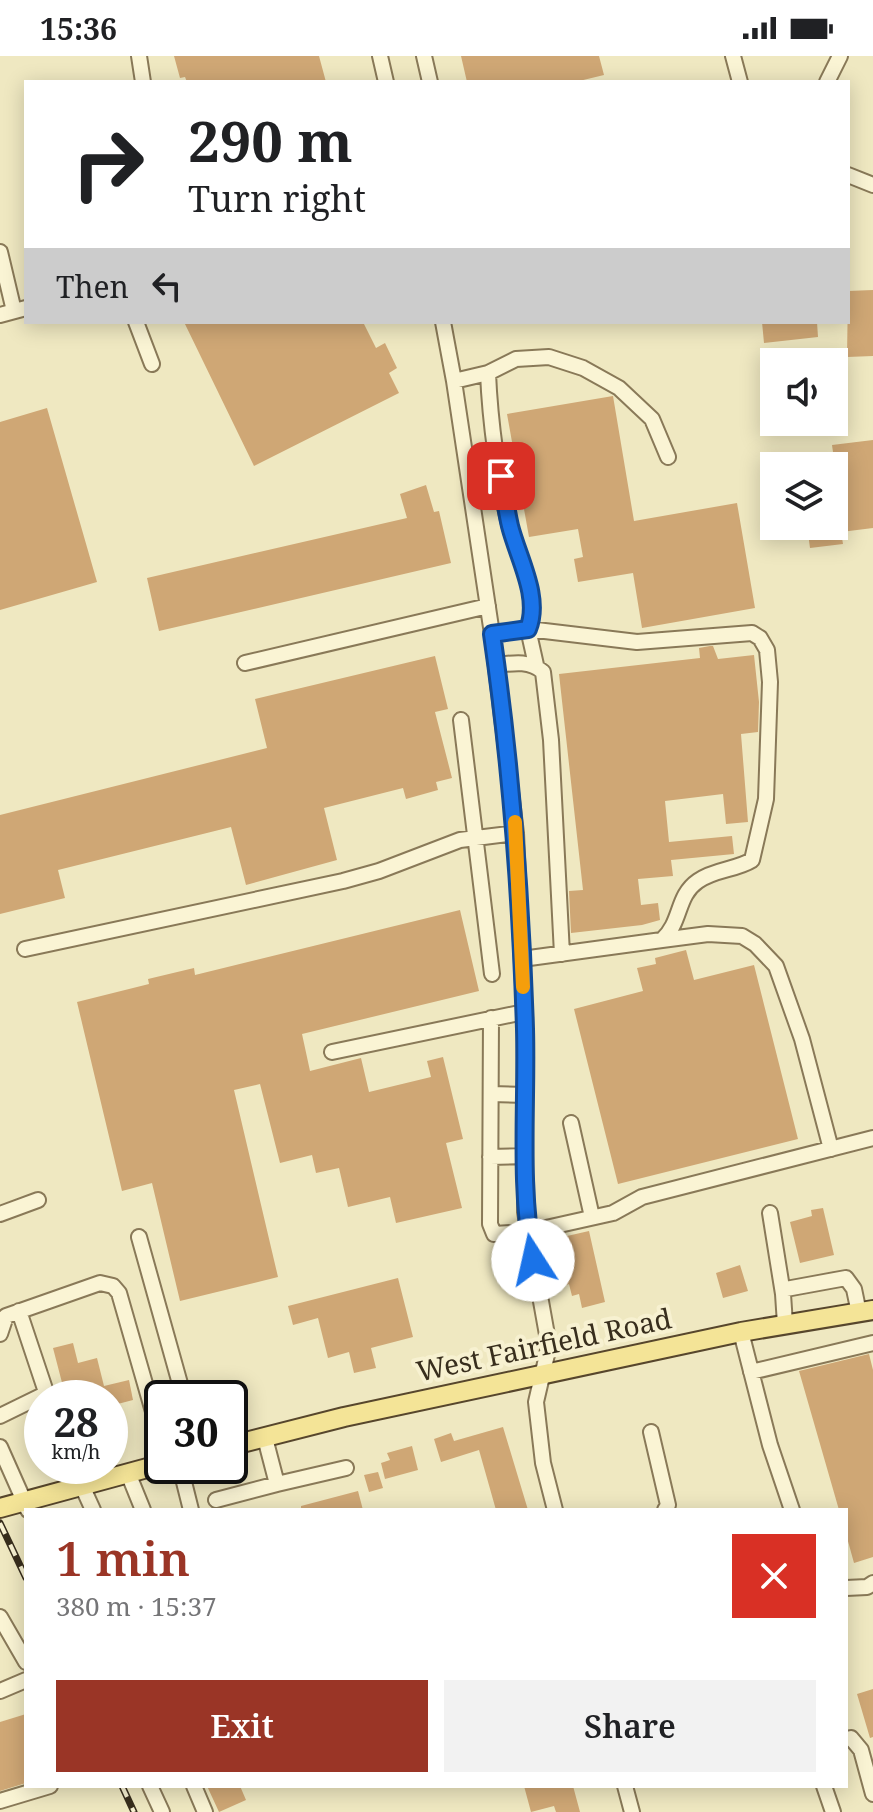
<!DOCTYPE html>
<html lang="en">
<head>
<meta charset="utf-8">
<style>
  body { margin:0; font-family:"Noto Serif",serif; background:#f2f2f2; color:#202124; height:100vh; display:flex; flex-direction:column; font-size:30px; white-space:nowrap }
  * { box-sizing:border-box; margin:0 }
  p { font-size:26px; color:#757577 }
  .icon { flex:none; width:44px; height:44px; fill:none; stroke:currentColor; stroke-width:2; stroke-linecap:round; stroke-linejoin:round }
  .map { position:relative; flex:1; overflow:hidden }
  .details { position:absolute; left:24px; top:1452px; width:824px; height:280px; display:flex; flex-direction:column; background:#fff; border-radius:0px; box-shadow:0 4px 20px #0003 }
  .details>* { flex:none }
  .banner { position:absolute; left:24px; top:24px; width:826px; height:244px; border-radius:0px; box-shadow:0 4px 20px #0003; background:#fff; color:#202124; overflow:hidden }
  .controls { position:absolute; left:760px; top:292px; display:grid; gap:16px }
  .controls a { display:grid; place-items:center; width:88px; height:88px; border-radius:0px; background:#fff; box-shadow:0 4px 20px #0003; font-size:40px }
  .speed { position:absolute; left:24px; top:1324px; display:flex; gap:16px; font-size:40px; font-weight:700; text-align:center }
  .speed>* { display:grid; place-content:center; width:104px; height:104px; border-radius:50%; background:#fff; box-shadow:0 4px 20px #0003; line-height:1 }
  .speed small { font-size:20px; font-weight:400 }
  .speed .limit { border:4px solid #111; border-radius:12px; background:#fff; color:#111 }
  .pin { position:absolute; display:grid; place-items:center; width:68px; height:68px; color:#fff; margin:-34px; border-radius:16px; box-shadow:0 4px 12px #0006 }
  .me { position:absolute; width:88px; margin:-44px; rotate:350deg; stroke-linejoin:round; filter:drop-shadow(0 0 6px #0008) }
  .turn { display:flex; align-items:center; gap:28px; height:168px; padding:0 32px; font-size:36px }
  .turn .icon { width:104px; height:104px; stroke-width:2.5 }
  .turn b { display:block; font-size:56px; line-height:68px }
  .then { display:flex; align-items:center; height:76px; padding:0 32px; background:#0003; gap:16px; font-size:30px }
  .round { display:grid; place-items:center; flex:none; width:84px; height:84px; border-radius:0px; background:#f2f2f2 }
  .head { display:flex; align-items:center; justify-content:space-between; height:136px; padding:0 32px }
  h1 { font-size:48px; font-weight:600; line-height:60px; color:#9a3526 }
  .action { display:flex; gap:16px; margin-top:auto; padding:16px 32px }
  .action a { flex:1; height:92px; border-radius:0px; background:#9a3526; color:#fff; font-size:32px; font-weight:600; line-height:92px; text-align:center }
  .action a+a { background:#f2f2f2; color:#202124 }
  .status { display:flex; justify-content:space-between; align-items:center; height:56px; padding:0 40px; background:#fff; direction:ltr }
  .status svg { height:22px; fill:currentColor }
  .map>svg:first-child { display:block }
  .building { fill:#cfa775 }
  .lines { fill:none; stroke-linecap:round; stroke-linejoin:round }
  .minor-casing { stroke:#897958; stroke-width:18 }
  .major-casing { stroke:#57462c; stroke-width:22 }
  .minor { stroke:#faf4d4; stroke-width:14 }
  .major { stroke:#f4e497; stroke-width:18 }
  .rail-casing { stroke:#382e1d; stroke-width:7 }
  .rail { stroke:#f7f1d1; stroke-width:4; stroke-dasharray:12; stroke-linecap:butt }
  .route-casing { stroke:#114b97; stroke-width:20 }
  .route { stroke:#1a73e8; stroke-width:14 }
  .slow { stroke:#f59e0b; stroke-width:14 }
  .labels { text-anchor:middle; stroke-width:8; stroke-linejoin:round; paint-order:stroke }
  .street-label { font-size:28px; fill:#382e1d; stroke:#f7f1d1 }
</style>
</head>
<body>
<div class="status"><b>15:36</b><svg viewBox="0 0 49 12"><path d="M0 12V9h3v3zM5 12V6h3v6zM10 12V3h3v9zM15 12V0h3v12zM26 1h20v11H26zM47 4h2v5h-2z"/></svg></div>
<div class="map">
<svg width="873" height="1756" viewBox="0 0 873 1756">
  <rect width="100%" height="100%" fill="#efe8c1"/>
  <path class="building" d="M174,0H319L326,26H187L185,21L180,22Z
    M461,0H599L604,19L575,26H467Z
    M873,234V300L847,301L848,235Z
    M184,266H363L376,292L385,287L397,312L389,317L399,337L254,410Z
    M762,266H817L818,281L764,287Z
    M613,340L634,465L737,447L755,552L642,572L633,517L578,526L574,503L583,501L578,473L529,481L507,358Z
    M47,352L97,526L0,554V366Z
    M873,384V472L841,476L843,488L810,492L807,470H834V410H783L782,403L833,396L832,389Z
    M426,429L434,456L439,455L451,507L159,575L147,522L407,462L400,438Z
    M710,590H713L718,603L754,599L759,646L758,676L741,678L748,766L726,768L723,738L665,745L669,786L732,780L734,798L671,804L673,820L638,823L641,849L658,847L660,864L642,869L571,877L569,835L583,834L559,618L700,602L699,592Z
    M435,600L448,653L435,656L452,722L436,726L438,734L406,743L403,732L324,752L337,804L246,829L231,771L58,814L65,842L0,858V759L267,692L255,643Z
    M460,854L479,935L302,978L310,1015L361,1002L369,1036L431,1021L427,1005L443,1001L463,1083L446,1087L462,1152L396,1167L390,1141L348,1151L339,1112L316,1117L312,1099L280,1107L260,1028L234,1034L278,1221L180,1245L152,1127L122,1135L77,946L149,928L148,923L194,912L195,919Z
    M686,894L694,924L754,909L798,1083L618,1128L574,953L643,935L637,912L656,908L655,902Z
    M823,1152L834,1199L800,1207L790,1166L812,1160L811,1154Z
    M589,1175L605,1246L582,1252L579,1238L572,1240L569,1228L567,1229L554,1183Z
    M740,1209L748,1235L723,1242L716,1217Z
    M398,1222L413,1281L371,1292L376,1312L354,1317L349,1296L328,1302L318,1262L293,1269L288,1250Z
    M73,1287L78,1307L97,1302L104,1330L129,1324L133,1344L110,1350V1342H66L53,1292Z
    M869,1298L873,1314V1501L854,1507L846,1478V1454H839L799,1315Z
    M503,1371L528,1454H496L479,1394L441,1406L434,1383L451,1377L454,1385Z
    M412,1390L418,1414L385,1423L381,1407L390,1404L387,1397Z
    M378,1416L383,1432L369,1436L364,1419Z
    M358,1435L363,1454H301V1450Z
    M873,1633V1681L870,1682L857,1638Z
    M26,1658V1727L0,1735V1666Z
    M207,1730H240L246,1744L219,1756Z
    M524,1730H573L580,1756H556L554,1750L531,1756Z"/>
  <g class="lines">
    <g class="minor-casing">
      <path id="minor" d="M139,0L143,26
        M380,0L386,26
        M424,0L430,26
        M733,0L740,26
        M827,26L840,0
        M848,119L873,129
        M0,196L14,255
        M0,259L26,252
        M136,266L152,308
        M443,266L454,325L492,578L516,777L525,974V1156L549,1290L536,1346L543,1407L555,1454
        M488,317C490,365 498,426 510,472C519,502 540,542 528,573L492,578
        M454,325L488,317L516,303L549,301L583,312L619,332L652,363L668,401
        M245,607L488,550
        M497,609C513,607 530,604 543,616L551,684L562,898
        M461,664L492,918
        M662,884L708,878L742,880L755,888L776,910L802,983L831,1093
        M25,893L343,825L379,815L460,784L516,777
        M522,903L662,884C682,866 676,840 698,825C715,813 736,814 752,804L766,743L770,626L767,594L760,582L752,577L637,586L528,573L536,609
        M491,962L490,1168L494,1178L528,1176L613,1157L642,1141L873,1082
        M332,996L524,956
        M491,1038L525,1039
        M571,1067L592,1161
        M490,1101L525,1100
        M770,1157L783,1238
        M0,1158L38,1144
        M139,1181L184,1342
        M19,1255L48,1342
        M785,1268L783,1238L786,1233L846,1222L854,1233L859,1257
        M741,1276L770,1389L792,1454
        M0,1278L6,1260L100,1227L113,1230L119,1237L162,1387
        M751,1316L873,1287
        M0,1360L47,1337
        M651,1376L668,1449L665,1454
        M0,1391L28,1454
        M73,1410L93,1454
        M180,1410L191,1454
        M128,1417L143,1454
        M277,1428L346,1412
        M216,1444L277,1428L265,1382
        M846,1532L867,1531L873,1527
        M0,1561L26,1606
        M0,1635L26,1624
        M846,1683L851,1682L861,1694L873,1738
        M150,1730L162,1756
        M194,1730L205,1756
        M625,1730L632,1756
        M824,1730L833,1756
        M0,1745L50,1730"/>
    </g>
    <g class="major-casing">
      <path id="major" d="M230,1390L344,1361L741,1276L873,1254
        M0,1452L162,1408"/>
    </g>
    <use href="#minor" class="minor"/>
    <use href="#major" class="major"/>
    <g class="rail-casing">
      <path id="rail" d="M0,1467L26,1522
        M122,1730L134,1756"/>
    </g>
    <use href="#rail" class="rail"/>
  </g>
  <g class="lines">
    <g class="route-casing">
      <path id="route" d="M501,420C504,436 506,453 510,470C518,502 541,541 528,573L492,578C511,709 521,841 525,973C527,1050 519,1128 533,1204"/>
    </g>
    <use href="#route" class="route"/>
    <path class="slow" d="M515,766L523,931"/>
  </g>
  <g class="labels">
    <g class="street-label">
      <text transform="translate(544 1289) rotate(-12)" y="10">West Fairfield Road</text>
    </g>
  </g>
</svg>
<div class="controls">
<a><svg class="icon" aria-label="sound" viewBox="0 0 24 24"><path d="M4 9h4l5-4v14l-5-4H4zM17 9q2 3 0 6"/></svg></a>
<a><svg class="icon" aria-label="layers" viewBox="0 0 24 24"><path d="M12 4l9 5-9 5-9-5zM3 14l9 5 9-5"/></svg></a>
</div>
<div class="speed"><div>28<small>km/h</small></div><div class="limit">30</div></div>
<div class="pin" style="left:501px;top:420px;background:#d93025"><svg class="icon" aria-label="arrive" viewBox="0 0 24 24"><path d="M6 21V4h12l-3 4 3 4H6"/></svg></div>
<svg class="me" style="left:533px;top:1204px" viewBox="-20 -20 40 40"><circle r="19" fill="#fff"/><path d="M0-13L10 11 0 6-10 11z" fill="#1a73e8"/></svg>
<div class="banner">
<div class="turn"><svg class="icon" aria-label="right" viewBox="0 0 24 24"><path d="M7 20v-9h11M14 6l5 5-5 5"/></svg><div><b>290 m</b>Turn right</div></div>
<div class="then">Then<svg class="icon" aria-label="left" viewBox="0 0 24 24"><path d="M17 20v-9H6M10 6l-5 5 5 5"/></svg></div>
</div>
<section class="details">
<div class="head"><div><h1>1 min</h1><p>380 m · 15:37</p></div><a class="round" style="background:#d93025;color:#fff"><svg class="icon" aria-label="close" viewBox="0 0 24 24"><path d="M6 6l12 12M18 6L6 18"/></svg></a></div>
<div class="action"><a>Exit</a><a>Share</a></div>
</section>
</div>
</body>
</html>
